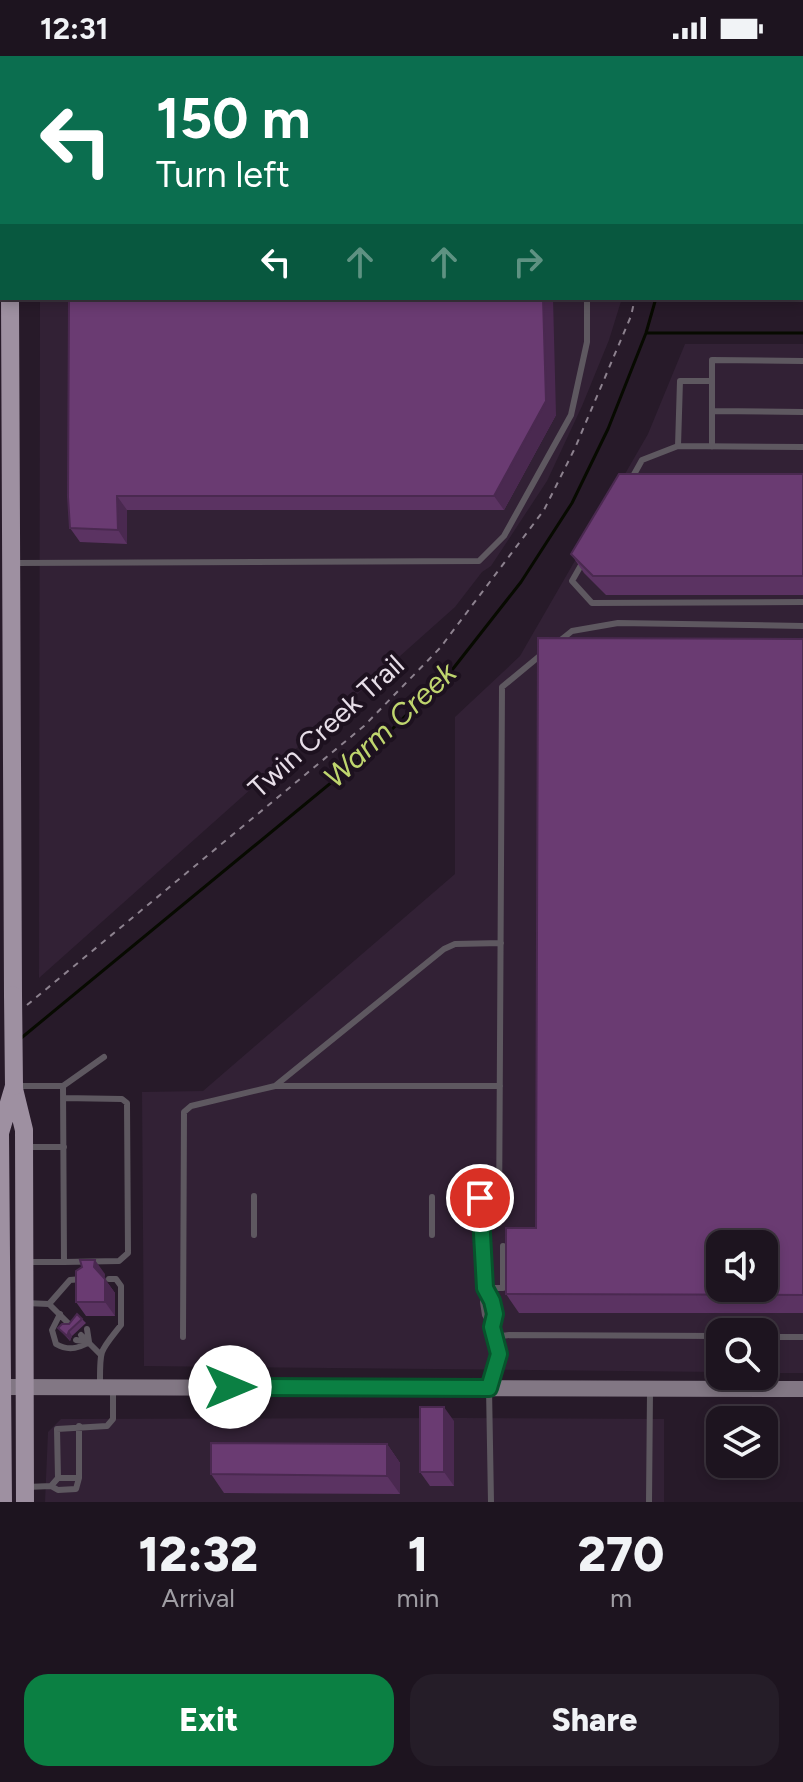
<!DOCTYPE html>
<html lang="en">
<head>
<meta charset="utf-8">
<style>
  body { margin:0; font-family:Figtree,sans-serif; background:#251d28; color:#f1f3f6; height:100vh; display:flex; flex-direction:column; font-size:30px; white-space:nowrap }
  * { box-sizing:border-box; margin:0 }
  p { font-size:26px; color:#a09ea4 }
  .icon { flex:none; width:44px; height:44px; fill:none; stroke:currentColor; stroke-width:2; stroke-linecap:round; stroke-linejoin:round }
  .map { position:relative; height:1446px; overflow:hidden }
  .drawer { display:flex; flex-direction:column; background:#1d141f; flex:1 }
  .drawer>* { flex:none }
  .guide { position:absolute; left:0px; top:0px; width:804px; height:244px; box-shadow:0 4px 12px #0003,0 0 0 2px #3b333d; background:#0b6e4f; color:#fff; overflow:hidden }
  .tools { position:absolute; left:706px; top:1174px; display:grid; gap:16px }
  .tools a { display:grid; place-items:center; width:72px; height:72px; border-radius:16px; background:#1d141f; box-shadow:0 4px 12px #0003,0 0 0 2px #3b333d; font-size:40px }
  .pin { position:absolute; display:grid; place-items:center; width:68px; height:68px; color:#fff; margin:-34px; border:4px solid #fff; border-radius:50%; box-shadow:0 2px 8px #0007 }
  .me { position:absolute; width:88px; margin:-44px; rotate:90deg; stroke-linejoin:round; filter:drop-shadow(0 0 6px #0008) }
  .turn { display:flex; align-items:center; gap:28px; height:168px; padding:0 24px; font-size:36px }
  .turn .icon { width:104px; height:104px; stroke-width:2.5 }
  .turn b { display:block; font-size:56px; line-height:68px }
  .lanes { display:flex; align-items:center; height:76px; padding:0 24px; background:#0003; justify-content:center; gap:40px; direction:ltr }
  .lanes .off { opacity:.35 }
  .eta { display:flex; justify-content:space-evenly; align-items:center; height:136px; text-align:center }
  .eta b { font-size:48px; font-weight:800; line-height:56px }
  .primary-button { display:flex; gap:16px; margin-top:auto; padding:16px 24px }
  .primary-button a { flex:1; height:92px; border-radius:24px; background:#0b8043; color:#fff; font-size:32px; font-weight:800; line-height:92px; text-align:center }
  .primary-button a+a { background:#251d28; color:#f1f3f6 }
  .status { display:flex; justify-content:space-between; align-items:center; height:56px; padding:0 40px; background:#1d141f; direction:ltr }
  .status svg { height:22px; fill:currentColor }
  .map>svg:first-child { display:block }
  .built { fill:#322135; fill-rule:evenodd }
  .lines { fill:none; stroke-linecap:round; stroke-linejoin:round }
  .stream { stroke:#070a00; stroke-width:3 }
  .path { stroke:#8d828f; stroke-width:2; stroke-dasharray:6 6; stroke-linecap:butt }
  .service { stroke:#5e5860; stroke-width:6 }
  .secondary { stroke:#827784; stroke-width:16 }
  .primary { stroke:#9e90a1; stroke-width:18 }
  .primary-bridge { stroke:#9e90a1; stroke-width:18 }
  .wall { fill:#5b3362 }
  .shaded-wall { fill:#4a2950 }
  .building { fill:#6a3b72; stroke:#4a2950; stroke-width:2; fill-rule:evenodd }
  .route-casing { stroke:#07532c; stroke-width:20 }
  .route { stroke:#0b8043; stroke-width:14 }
  .labels { text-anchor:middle; stroke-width:8; stroke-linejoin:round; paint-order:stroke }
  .street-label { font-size:28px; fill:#e7dee8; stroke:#1d111f }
  .water-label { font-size:30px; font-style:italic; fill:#bfd56e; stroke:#1d111f }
</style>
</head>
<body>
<div class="status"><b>12:31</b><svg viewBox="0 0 49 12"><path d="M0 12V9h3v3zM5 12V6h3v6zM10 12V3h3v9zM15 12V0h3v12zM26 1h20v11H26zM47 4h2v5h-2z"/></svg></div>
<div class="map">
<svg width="803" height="1446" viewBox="0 0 803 1446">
  <rect width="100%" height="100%" fill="#271a29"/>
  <path class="built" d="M40,242H622L609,284L582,350L547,425L491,510L482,516L455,551L39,922Z
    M685,288H803V1317H764V1276H720V1316L144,1310L142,1036L203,1035L455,818V661L520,600L648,378ZM720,1188H764V1232H720Z
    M460,1362L664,1363V1446H45L48,1376L61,1363Z"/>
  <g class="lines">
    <path class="stream" d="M692,2V0
      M647,277H803
      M20,983L372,693L452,614L521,526L572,447L608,373L646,277L656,242"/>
    <path class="path" d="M673,2V0
      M27,949L364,670L440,592L544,454L575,392L631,260L635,242"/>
    <path class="service" d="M159,0V2
      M224,0L225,2
      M258,0L259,2
      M281,0L282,2
      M497,0V2
      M509,0V2
      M723,2V0
      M0,170H2
      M0,176H2
      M713,355L803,356
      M678,390L680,325H712
      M712,391V304L803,305
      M632,422L642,404L678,390L803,391
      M584,504L572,525L592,547L803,546
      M15,507L479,505L504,480L571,359L587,286V242
      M557,587L572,575L618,567L803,570
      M17,1030H63L64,1206H26
      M63,1030L104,1001
      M275,1030H500
      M63,1042L122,1043L127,1047L128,1197L119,1205L64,1206
      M28,1091H64
      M432,1141V1179
      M480,1142L485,1232L495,1258L492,1271
      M499,1167L502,631L542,598
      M254,1179V1140
      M485,1232H503V1190
      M486,1236L483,1246L485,1259L492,1271L499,1298L489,1332L491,1446
      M25,1247L49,1248L69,1268
      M49,1248L70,1224L82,1223
      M60,1258L52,1274L56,1288C68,1295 78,1293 89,1286
      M87,1273L89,1286
      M81,1279L100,1298
      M183,1281L184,1056L191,1050L275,1030L444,893L455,888L501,887
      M494,1281L509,1279L720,1280
      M764,1281H803
      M76,1284L89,1286
      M100,1328C100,1292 99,1297 121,1269V1230L116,1223H109
      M58,1422L57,1373L107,1370L113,1363V1335
      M51,1430L58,1434L76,1433L79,1422
      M27,1431L51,1430L58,1422H79V1370
      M649,1446L650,1336"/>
    <path class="secondary" d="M0,1331L803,1333"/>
    <path class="primary" d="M10,0V2
      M10,242L13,939
      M14,1033L24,1074L25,1446
      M3,1446L0,1077L14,1030"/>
    <path class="primary-bridge" d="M13,939L14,1030"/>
  </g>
  <path class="wall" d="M69,242L556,359L504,454H127V488L80,486L70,472Z
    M803,418V539H606L584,517L571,498Z
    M803,583V1257H519L506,1238Z
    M105,1218L104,1222L115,1237V1260H86L76,1246Z
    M82,1263L86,1267L72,1280L70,1285L58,1272Z
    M454,1365V1430H430L420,1416Z
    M387,1388L400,1407V1438L224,1437L211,1418Z"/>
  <path class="shaded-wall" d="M543,242H553L556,359L504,454L494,440Z
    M117,440L127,454V488L118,474Z
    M95,1204L105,1218L104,1225L94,1211Z
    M105,1223L115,1237V1260L105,1246Z
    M69,1275L72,1280L70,1285L67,1280Z
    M444,1351L454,1365V1430L444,1416Z
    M387,1388L400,1407V1438L387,1420Z"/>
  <path class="building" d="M69,242H543L546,345L494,440H117L118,474L70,472L68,441Z
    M619,418H803V520H593L571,498Z
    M538,582L803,583V1239L506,1238V1172H536ZM720,1188H764V1232H720Z
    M80,1204H95L94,1211L105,1223V1246H76V1215L82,1211Z
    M77,1258L82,1263L69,1275L67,1280L58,1272L62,1268H69Z
    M420,1351H444V1416H420Z
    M211,1387L387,1388V1420L211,1418Z"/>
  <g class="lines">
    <g class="route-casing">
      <path id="route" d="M230,1331L489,1332L499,1298L492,1271L495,1258L492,1245L485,1232L480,1142"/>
    </g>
    <use href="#route" class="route"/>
  </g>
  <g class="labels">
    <g class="street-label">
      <text transform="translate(326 670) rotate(-42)" y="10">Twin Creek Trail</text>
    </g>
    <g class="water-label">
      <text transform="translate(390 669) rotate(-43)" y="10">Warm Creek</text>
    </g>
  </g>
</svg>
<div class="tools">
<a><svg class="icon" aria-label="sound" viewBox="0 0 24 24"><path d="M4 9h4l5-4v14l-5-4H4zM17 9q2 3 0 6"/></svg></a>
<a><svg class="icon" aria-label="search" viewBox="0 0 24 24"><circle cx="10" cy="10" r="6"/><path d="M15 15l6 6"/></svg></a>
<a><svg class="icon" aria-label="layers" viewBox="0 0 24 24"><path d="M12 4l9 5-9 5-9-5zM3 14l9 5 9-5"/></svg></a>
</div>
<div class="pin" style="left:480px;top:1142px;background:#d93025"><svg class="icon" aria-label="arrive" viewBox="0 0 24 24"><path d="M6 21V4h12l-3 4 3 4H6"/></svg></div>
<svg class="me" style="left:230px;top:1331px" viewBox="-20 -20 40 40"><circle r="19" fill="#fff"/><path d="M0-13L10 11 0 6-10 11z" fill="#0b8043"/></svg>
<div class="guide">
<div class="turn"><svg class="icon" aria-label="left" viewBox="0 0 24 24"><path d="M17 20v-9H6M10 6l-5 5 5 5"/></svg><div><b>150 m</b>Turn left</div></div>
<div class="lanes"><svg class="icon" aria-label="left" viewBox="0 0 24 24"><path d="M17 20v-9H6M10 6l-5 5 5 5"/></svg><svg class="icon off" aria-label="ahead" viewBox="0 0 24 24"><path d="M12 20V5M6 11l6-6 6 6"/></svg><svg class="icon off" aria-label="ahead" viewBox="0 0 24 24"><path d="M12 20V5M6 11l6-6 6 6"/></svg><svg class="icon off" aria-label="right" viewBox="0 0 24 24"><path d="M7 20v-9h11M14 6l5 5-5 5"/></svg></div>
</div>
</div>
<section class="drawer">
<div class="eta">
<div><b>12:32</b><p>Arrival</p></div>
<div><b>1</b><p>min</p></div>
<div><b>270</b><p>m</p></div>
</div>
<div class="primary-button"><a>Exit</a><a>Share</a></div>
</section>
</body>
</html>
